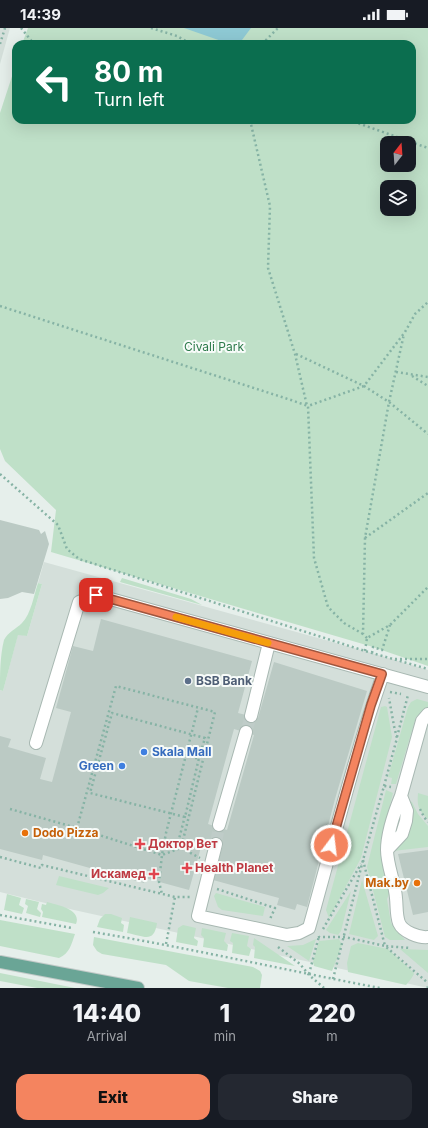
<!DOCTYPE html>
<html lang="en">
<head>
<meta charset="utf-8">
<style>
  body { margin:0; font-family:Inter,sans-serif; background:#242831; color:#f1f3f6; height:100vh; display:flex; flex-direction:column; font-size:15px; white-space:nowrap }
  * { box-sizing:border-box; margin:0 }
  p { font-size:13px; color:#9ea1a6 }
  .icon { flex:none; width:22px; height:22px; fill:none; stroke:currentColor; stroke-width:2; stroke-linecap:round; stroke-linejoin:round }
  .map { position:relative; height:960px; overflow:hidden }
  .drawer { display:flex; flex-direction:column; background:#171b24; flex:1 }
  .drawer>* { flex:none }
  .guide { position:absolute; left:12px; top:12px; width:404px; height:84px; border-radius:12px; box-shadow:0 4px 16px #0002; background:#0b6e4f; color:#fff; overflow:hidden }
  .needle { width:26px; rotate:17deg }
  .tools { position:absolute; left:380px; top:108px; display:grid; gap:8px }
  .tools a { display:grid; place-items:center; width:36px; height:36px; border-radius:8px; background:#171b24; box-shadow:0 4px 16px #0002; font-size:20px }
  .pin { position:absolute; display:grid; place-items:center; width:34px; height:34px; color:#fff; margin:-17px; border-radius:8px; box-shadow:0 2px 6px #0006 }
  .me { position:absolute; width:44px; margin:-22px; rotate:15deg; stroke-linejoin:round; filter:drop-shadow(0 0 3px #0008) }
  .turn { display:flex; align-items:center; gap:14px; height:84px; padding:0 16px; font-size:18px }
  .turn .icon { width:52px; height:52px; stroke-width:2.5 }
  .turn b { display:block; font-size:28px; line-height:34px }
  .eta { display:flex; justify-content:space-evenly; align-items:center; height:68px; text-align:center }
  .eta b { font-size:24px; font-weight:800; line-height:28px }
  .action { display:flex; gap:8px; margin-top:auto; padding:8px 16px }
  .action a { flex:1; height:46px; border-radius:12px; background:#f4845f; color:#111; font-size:16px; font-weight:800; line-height:46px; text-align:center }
  .action a+a { background:#242831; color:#f1f3f6 }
  .status { display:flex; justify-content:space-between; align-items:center; height:28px; padding:0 20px; background:#171b24; direction:ltr }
  .status svg { height:11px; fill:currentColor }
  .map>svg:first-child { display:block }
  .built { fill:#d4dfda }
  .green { fill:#bfe0c8; fill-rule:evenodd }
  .water { fill:#8ec9d4 }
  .building { fill:#bbcac4; fill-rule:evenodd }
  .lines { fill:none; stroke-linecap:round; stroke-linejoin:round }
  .minor-tunnel { stroke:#bfccc8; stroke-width:12; stroke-dasharray:12 6; stroke-linecap:butt }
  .minor-casing { stroke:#a8b8b2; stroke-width:14 }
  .major-casing { stroke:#c2cac8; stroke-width:14 }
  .path { stroke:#86b3a5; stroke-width:2.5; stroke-dasharray:2 3; stroke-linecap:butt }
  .minor { stroke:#fff; stroke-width:12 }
  .major { stroke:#6aa596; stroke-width:12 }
  .route-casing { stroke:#9f563e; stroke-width:10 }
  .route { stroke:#f4845f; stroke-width:7 }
  .slow { stroke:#f59e0b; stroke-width:7 }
  .service-dot { fill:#5c6f8a; stroke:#f7fbf9; stroke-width:1.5 }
  .shop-dot { fill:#3f7fe0; stroke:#f7fbf9; stroke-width:1.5 }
  .food-dot { fill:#e8710a; stroke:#f7fbf9; stroke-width:1.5 }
  .health-dot { fill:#e0444e; stroke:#f7fbf9; stroke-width:1.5 }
  .labels { text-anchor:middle; stroke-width:4; stroke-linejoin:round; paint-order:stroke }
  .park-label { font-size:12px; fill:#2d7a4b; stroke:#f7fbf9 }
  .service-label { font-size:12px; font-weight:bold; fill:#4e5e75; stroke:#f7fbf9; text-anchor:start }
  .shop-label { font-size:12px; font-weight:bold; fill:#366cbe; stroke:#f7fbf9; text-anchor:start }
  .food-label { font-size:12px; font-weight:bold; fill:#c56008; stroke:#f7fbf9; text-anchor:start }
  .health-label { font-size:12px; font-weight:bold; fill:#be3a42; stroke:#f7fbf9; text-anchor:start }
</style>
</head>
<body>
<div class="status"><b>14:39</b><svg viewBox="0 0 49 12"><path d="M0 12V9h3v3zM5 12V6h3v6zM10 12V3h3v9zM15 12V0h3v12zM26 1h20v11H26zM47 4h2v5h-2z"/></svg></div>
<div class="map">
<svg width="428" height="960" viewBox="0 0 428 960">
  <rect width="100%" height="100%" fill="#e6efeb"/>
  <path class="built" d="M0,0H10L0,36Z
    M44,534L365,623L428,642V960L74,882L0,864V662L3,663L18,606L27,608L42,556L38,555Z"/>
  <path class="green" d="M28,0H428V638L373,619L51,524L56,482L5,433L0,421V85L16,36V92H412V16H22ZM387,115H409V137H387ZM387,159H409V181H387Z
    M122,550L191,571L202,577L120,554Z
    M38,555L42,556L27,608L18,607L3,663L0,662C0,646 0,628 4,612C8,604 16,601 22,595C31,586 34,567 38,555Z
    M417,671L428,674V681L416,689L396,756H391L392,750L388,749L408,679L411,674Z
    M385,678L387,679L392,709L361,830L329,890L326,882L381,679Z
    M386,762L393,765L382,808L391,861L387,871L391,895L405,912H390L385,909L367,839Z
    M418,765L428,768V791C418,782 417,778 418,765Z
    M409,773L412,774L418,786L428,798V819L393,823Z
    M59,848L109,860L103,865L98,867L56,857Z
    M362,852L378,908L374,912L349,906Z
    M351,863L341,903L338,907L330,905L326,902Z
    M216,865L265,879L263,888L222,882L218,879L214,868Z
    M7,866L21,870L19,877L24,880L22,886L4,882Z
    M26,871L39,874L37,881L41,885L40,889L26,885L28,878L25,876Z
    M47,874C57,877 82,881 76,896L42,889L43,884L41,881L42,876L46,877Z
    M105,886H111L122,890L121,895L124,897L123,904L97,899L100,891Z
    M130,889L157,895C154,916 144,908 127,905Z
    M0,892L75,906C71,917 70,925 59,930L0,918Z
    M183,897L196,900L194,910L198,913L197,918L176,914L178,900Z
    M202,900L226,905L224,913L228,917L227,923L203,919L204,910L201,907Z
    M232,905L249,908L247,918L251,921L249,928L232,925L233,915L230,913Z
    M94,909L253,939L260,943L262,947L260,960H228L189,953L166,937L102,926L97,923L93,917Z
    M254,910L295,938L254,930L255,919L253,917Z
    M316,911L309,933L287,918L303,917Z
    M339,911L342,917L332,943L314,938L313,934L319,913Z
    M358,915L388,921L413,944L414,946L411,951L406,957L348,944L347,935L351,918Z
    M400,921L428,922V945Z
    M0,945L75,960H37L0,953Z"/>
  <path class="water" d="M184,0H251L239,16H230Z"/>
  <path class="building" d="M0,492L39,502L41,506L45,503L49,516L34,566L22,564L8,570L0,571Z
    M101,591L252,633L238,685L258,690L274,634L367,663L335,771L307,879L297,876L295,882L277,877L279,870L213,852L223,817L203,812L189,862L145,850L144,855L43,827L42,832L0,821V708L11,711L8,719L46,730L40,751L52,754L71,684L56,680L73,618L93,623ZM234,701L254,707L227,802L208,796Z
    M428,822V884L413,887L398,826Z"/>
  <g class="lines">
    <path class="minor-tunnel" d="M246,704L251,688
      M216,816L219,797"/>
    <g class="minor-casing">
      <path id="minor" d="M251,688L269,615
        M36,715L79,574L96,567L428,659
        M401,768C394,785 387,804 387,822C387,837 395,855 396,870C397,879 396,887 399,895C403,904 419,910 428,909
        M219,797L246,704
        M216,816L198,888L287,907L299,905L309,900C333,815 354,729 383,646
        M387,822L402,806L406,793L407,783L401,768L422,693L428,686"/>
    </g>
    <g class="major-casing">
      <path id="major" d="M0,934L138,960"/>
    </g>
    <path class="path" d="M21,0L34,16
      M151,0L177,8L191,16
      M0,16L5,0
      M262,16L278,0
      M70,92L71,94
      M250,92L270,178L268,240L295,326L307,378
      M349,92L428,120
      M0,278L291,372L308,378
      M296,326L364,358L389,374L428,406
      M396,344L428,349
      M412,348L428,358
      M0,446L58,497L67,521L79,531L365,623L428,641
      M365,510L428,465
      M363,606L344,595L328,579L314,530L308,378L364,358L405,304L415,286L428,274
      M367,610L363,606L365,510L389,374L404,306
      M365,623L367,610L390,597L428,559
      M372,625L373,619L382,622L390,597
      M395,631H428
      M390,664L401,666
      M397,709L408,667
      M195,730H199L185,789L90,765L112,685L205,710L199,730
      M384,758L397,710L394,698L389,670
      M10,781L77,800L162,827L159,854L162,866
      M420,781L424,789L428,794
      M185,788L179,811L181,820L162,827L166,805L198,680
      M77,800L116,658L215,684L181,820L200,830
      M0,829L41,840L42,837L175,869H190
      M363,832L385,918L410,920
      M217,861L275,880L270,891
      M0,887L72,900
      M323,901L361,836
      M93,904C189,920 285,942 380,960
      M319,908V909H345L385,918L428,955
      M166,916L175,869
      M278,919L300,936L309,947L324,960
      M309,946L319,908
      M333,951L363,832L384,758L391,759
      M427,960L428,959"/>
    <use href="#minor" class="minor"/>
    <use href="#major" class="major"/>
  </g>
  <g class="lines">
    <g class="route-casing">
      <path id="route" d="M96,567L382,646L371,677L331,817"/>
    </g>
    <use href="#route" class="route"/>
    <path class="slow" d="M176,589L268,615"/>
  </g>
  <circle class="service-dot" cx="188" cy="653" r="4"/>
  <g class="shop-dot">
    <circle cx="144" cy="724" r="4"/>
    <circle cx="122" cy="738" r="4"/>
  </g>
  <g class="food-dot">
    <circle cx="25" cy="805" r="4"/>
    <circle cx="417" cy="855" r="4"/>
  </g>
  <g class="health-dot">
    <path d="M138 810h4v4h4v4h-4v4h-4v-4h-4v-4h4z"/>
    <path d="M185 834h4v4h4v4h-4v4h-4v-4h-4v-4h4z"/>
    <path d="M152 840h4v4h4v4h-4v4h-4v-4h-4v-4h4z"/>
  </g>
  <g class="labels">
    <g class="park-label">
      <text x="214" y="323">Civali Park</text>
    </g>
    <g class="service-label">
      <text x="196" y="657">BSB Bank</text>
    </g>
    <g class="shop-label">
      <text x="152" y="728">Skala Mall</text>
      <text x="114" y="742" text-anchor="end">Green</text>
    </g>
    <g class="food-label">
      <text x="33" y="809">Dodo Pizza</text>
      <text x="409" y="859" text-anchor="end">Mak.by</text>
    </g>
    <g class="health-label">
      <text x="148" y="820">Доктор Вет</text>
      <text x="195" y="844">Health Planet</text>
      <text x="146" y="850" text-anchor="end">Искамед</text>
    </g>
  </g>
</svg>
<div class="tools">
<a><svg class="needle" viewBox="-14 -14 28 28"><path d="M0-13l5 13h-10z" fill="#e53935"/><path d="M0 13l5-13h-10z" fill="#9ea1a6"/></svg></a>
<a><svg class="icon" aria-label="layers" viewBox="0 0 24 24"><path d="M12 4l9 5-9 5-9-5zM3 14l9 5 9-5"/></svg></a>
</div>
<div class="pin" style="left:96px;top:567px;background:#d93025"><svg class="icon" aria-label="arrive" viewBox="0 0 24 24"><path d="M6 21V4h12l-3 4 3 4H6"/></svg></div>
<svg class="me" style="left:331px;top:817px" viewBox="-20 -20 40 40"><circle r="17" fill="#f4845f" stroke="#fff" stroke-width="3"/><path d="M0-11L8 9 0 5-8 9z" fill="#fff"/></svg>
<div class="guide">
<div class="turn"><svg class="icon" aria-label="left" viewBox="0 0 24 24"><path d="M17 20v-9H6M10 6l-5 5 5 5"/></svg><div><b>80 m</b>Turn left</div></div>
</div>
</div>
<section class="drawer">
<div class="eta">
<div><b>14:40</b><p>Arrival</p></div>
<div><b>1</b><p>min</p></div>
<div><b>220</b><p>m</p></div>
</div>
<div class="action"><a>Exit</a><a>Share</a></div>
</section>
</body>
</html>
